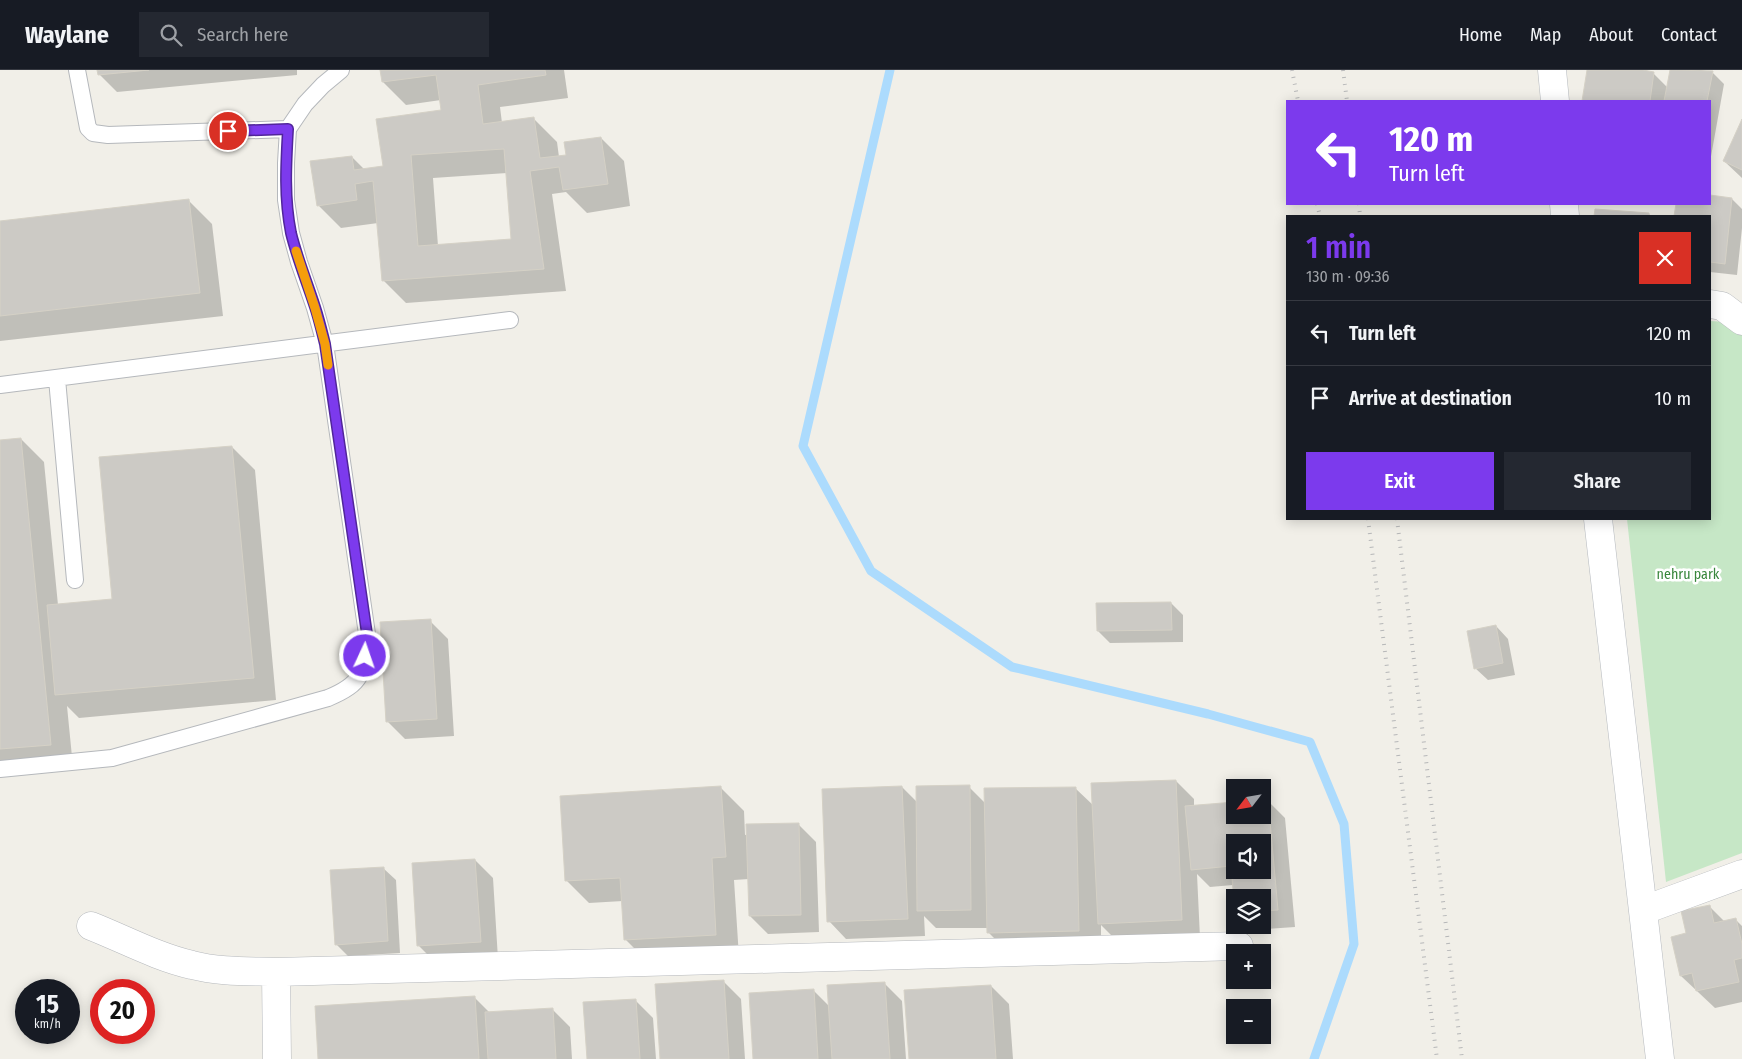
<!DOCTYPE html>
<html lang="en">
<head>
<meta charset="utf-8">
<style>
  body { margin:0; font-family:"Fira Sans Condensed",sans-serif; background:#242831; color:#f1f3f6; height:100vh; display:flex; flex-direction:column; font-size:19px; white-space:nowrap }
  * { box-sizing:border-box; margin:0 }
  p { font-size:16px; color:#9ea1a6 }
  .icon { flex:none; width:28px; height:28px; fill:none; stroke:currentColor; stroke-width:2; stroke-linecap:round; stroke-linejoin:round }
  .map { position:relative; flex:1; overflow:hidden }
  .sheet { position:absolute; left:1286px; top:145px; width:425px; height:305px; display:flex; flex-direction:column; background:#171b24; border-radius:0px; box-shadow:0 2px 12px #0003 }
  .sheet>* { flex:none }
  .hud { position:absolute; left:1286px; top:30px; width:425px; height:105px; border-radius:0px; box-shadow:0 2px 12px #0003; background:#7c3aed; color:#fff; overflow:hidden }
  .needle { width:32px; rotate:239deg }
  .buttons { position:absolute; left:1226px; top:709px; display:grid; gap:10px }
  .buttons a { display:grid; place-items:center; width:45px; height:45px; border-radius:0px; background:#171b24; box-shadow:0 2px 12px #0003; font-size:25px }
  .speed { position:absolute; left:15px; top:909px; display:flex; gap:10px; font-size:25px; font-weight:700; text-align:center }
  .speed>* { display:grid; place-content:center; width:65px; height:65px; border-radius:50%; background:#171b24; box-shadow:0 2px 12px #0003; line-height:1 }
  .speed small { font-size:12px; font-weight:400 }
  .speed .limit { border:8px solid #d22; background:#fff; color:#111 }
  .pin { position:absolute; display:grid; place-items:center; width:42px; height:42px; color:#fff; margin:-21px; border:2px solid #fff; border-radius:50%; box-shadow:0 1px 5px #0007 }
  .me { position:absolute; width:55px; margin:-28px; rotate:3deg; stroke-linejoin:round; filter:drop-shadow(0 0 4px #0008) }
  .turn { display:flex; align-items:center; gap:18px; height:105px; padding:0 20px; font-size:22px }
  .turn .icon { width:65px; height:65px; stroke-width:2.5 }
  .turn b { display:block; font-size:35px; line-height:42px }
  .round { display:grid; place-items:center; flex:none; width:52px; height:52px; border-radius:0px; background:#242831 }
  .summary { display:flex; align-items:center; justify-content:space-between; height:85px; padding:0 20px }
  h1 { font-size:30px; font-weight:600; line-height:38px; color:#7c3aed }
  .primary-button { display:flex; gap:10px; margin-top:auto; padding:10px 20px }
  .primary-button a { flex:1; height:58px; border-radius:0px; background:#7c3aed; color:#fff; font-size:20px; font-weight:600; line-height:58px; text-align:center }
  .primary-button a+a { background:#242831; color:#f1f3f6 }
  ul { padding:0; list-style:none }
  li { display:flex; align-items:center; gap:15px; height:65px; padding:0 20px; border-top:1px solid #363941 }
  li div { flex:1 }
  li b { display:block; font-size:19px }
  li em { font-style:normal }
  header { display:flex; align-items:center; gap:30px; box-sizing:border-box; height:70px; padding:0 25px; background:#171b24; border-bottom:1px solid #363941 }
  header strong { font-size:24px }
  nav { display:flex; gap:28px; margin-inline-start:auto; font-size:18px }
  .search { width:350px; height:45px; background:#242831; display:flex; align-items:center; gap:12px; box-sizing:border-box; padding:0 18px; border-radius:0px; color:#9ea1a6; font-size:19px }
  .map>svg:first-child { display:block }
  .green { fill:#c6e7c6 }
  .shadow { fill:#0003; fill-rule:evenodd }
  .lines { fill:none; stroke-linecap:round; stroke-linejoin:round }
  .stream { stroke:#acdbfd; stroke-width:9 }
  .building { fill:#cccac5; stroke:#d5d1c6; fill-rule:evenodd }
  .lane-casing { stroke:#b5b8bc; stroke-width:18 }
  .street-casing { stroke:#b5b8bc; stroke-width:29 }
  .secondary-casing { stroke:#b6babf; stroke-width:29 }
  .lane { stroke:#fff; stroke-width:16 }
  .street { stroke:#fff; stroke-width:28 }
  .secondary { stroke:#fff; stroke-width:28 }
  .rail { stroke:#b6b7b8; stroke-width:4; stroke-dasharray:1 6; stroke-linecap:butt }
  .route-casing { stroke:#51269a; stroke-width:12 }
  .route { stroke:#7c3aed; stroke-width:9 }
  .slow { stroke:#f59e0b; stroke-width:9 }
  .labels { text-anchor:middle; stroke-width:5; stroke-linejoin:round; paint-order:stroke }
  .park-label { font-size:14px; fill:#38863b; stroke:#fff }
</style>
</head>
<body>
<header>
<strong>Waylane</strong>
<div class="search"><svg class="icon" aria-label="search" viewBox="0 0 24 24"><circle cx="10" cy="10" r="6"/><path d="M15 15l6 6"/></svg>Search here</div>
<nav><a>Home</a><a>Map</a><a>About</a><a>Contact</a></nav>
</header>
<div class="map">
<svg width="1742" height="989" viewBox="0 0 1742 989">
  <rect width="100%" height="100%" fill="#f1efe8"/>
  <path class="green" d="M1710,251L1727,252L1742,264V783L1666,812L1627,449H1710Z"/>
  <path class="shadow" d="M99,0H297V5L117,22L99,4Z
    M381,0H564L568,28L500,37L502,53L534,49L557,72L559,87L567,86L601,68L624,91L630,136L587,143L566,122L552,124L566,221L406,233L383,210L378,153L341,158L318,135L352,87L365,100L384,97L443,41L441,30L406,35L383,12ZM507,103L512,170L438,176L433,108Z
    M1588,0H1635L1653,3L1668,18L1671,0H1700L1712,2L1724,14L1710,92V31H1584Z
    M1742,52V108L1724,91Z
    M1710,126L1732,129L1742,139V158L1737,205L1710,202V146H1675L1677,134H1710Z
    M189,131L212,154L223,246L0,271V152Z
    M1596,140L1649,144L1651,146H1595Z
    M21,369L44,392L58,535L114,530L232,377L255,400L276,630L79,648L67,636L73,697L0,704V371Z
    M1171,533L1183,545V572L1110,573L1098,561Z
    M430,551L448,569L454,666L405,669L388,652Z
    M1496,556L1508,569L1515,605L1488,610L1475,598Z
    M1176,711L1194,729V737L1235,733V745H1262L1267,730L1285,748L1295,857L1254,860L1248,855H1262V828H1235V832L1233,815L1210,817L1197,804L1200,868L1117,871L1101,855V884L1011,885L988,862V858H936L924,846L925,866L846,869L829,851L902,717L917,732L969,717L985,733L1075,718L1094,736ZM1235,772H1262V800H1235Z
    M721,718L744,741L745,765L798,754L816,772L819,862L768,864L750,846L749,809L734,810L739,887L649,893L626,870L623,831L589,833L566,810Z
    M475,790L493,808L498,889L436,893L418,875Z
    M383,798L396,810L400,883L348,886L336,874Z
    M1709,836L1725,852L1736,850L1742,856V932L1715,938L1681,906L1688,864Z
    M723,911L741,929L745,989H661Z
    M884,913L902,931L906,989H755L813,920L830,937Z
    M991,916L1009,934L1013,989H910Z
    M474,927L490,943L552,939L570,957L572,989H319Z
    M635,930L653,948L656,989H588Z"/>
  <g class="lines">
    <path class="stream" d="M890,0L803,376L871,501L1012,597L1208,644L1310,672L1344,754L1354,874L1314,989"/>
  </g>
  <path class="building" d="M97,0H149L98,5Z
    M380,0H545L546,5L478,15L483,54L534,47L540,88L566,85L564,72L601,67L608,114L563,120L559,97L530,101L544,199L382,211L373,111L355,114L357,130L317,136L310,91L352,86L354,100L383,96L376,49L441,40L436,5L382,12ZM504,79L511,169L418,176L411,85Z
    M1587,0H1643L1654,2L1650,31H1582Z
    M1670,0L1713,1L1707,31H1664Z
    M1742,49V100L1723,91Z
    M1710,125L1732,128L1725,194L1710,192V146H1674L1676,134H1710Z
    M189,129L200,223L0,246V151Z
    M1595,139L1649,143V146H1594Z
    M21,368L51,675L0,679V370Z
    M232,376L254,608L55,625L47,535L112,529L99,387Z
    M1171,532L1172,560L1097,561L1096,533Z
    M431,549L437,649L386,652L380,552Z
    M1496,555L1503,593L1474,599L1467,561Z
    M1176,710L1182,850L1098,854L1091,713Z
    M970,715L971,840L917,841L916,716Z
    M721,716L726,787L712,788L716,865L624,870L620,808L565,811L560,726Z
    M902,716L908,849L827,852L822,719Z
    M1076,717L1079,861L987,863L984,718Z
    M1262,729H1268L1278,840L1262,841V828H1235V843L1231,796L1191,800L1185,736L1235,732V745H1262ZM1235,772H1262V800H1235Z
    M799,753L801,845L749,846L746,754Z
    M475,789L481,872L417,876L412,793Z
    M384,797L388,871L335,875L330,800Z
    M1710,835L1714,853L1736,848L1742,874V888L1734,890L1739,912L1696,921L1692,903L1680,906L1671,867L1686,863L1681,841Z
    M724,910L729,989H660L655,914Z
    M885,912L890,989H832L827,915Z
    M991,915L996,989H909L904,920Z
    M814,919L818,989H753L749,923Z
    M475,926L479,989H318L315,936Z
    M636,929L640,989H587L583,932Z
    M553,938L556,989H488L485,942Z"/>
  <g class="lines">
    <g class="lane-casing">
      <path id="lane" d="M77,0L88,58L93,63L108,65L288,59
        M57,309L75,510
        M0,315L510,250
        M0,699L112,688L328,628C364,613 364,602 367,564L325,274L315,238L299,192L291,163L286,130V93L288,59L305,34L323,15L341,0"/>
    </g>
    <g class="street-casing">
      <path id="street" d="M1710,234L1722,236L1742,251
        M1644,840L1742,804
        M91,856C124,869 157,887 192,895C219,902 249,901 276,902L1239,876
        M276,902L277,989"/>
    </g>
    <g class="secondary-casing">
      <path id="secondary" d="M1552,0L1555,31
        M1564,134L1565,146
        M1598,449L1660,989"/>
    </g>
    <use href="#lane" class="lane"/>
    <use href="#street" class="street"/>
    <use href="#secondary" class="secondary"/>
    <path class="rail" d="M1292,0L1298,31
      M1343,0L1347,31
      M1317,134L1320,146
      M1359,134L1360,146
      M1368,449L1437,989
      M1397,449L1462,989"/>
  </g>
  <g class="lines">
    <g class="route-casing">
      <path id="route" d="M228,61L288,59C286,94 284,128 291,163C297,188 307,212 315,237C319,249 322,262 325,274L367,564L365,586"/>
    </g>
    <use href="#route" class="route"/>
    <path class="slow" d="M296,181L315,238L325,274L328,295"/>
  </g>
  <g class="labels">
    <g class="park-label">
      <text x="1688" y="509">nehru park</text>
    </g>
  </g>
</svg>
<div class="buttons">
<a><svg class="needle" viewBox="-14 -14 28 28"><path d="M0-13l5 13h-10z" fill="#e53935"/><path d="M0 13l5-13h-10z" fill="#9ea1a6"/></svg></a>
<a><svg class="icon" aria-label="sound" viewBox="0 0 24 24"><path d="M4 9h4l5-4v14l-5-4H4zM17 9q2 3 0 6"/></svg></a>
<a><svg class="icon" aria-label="layers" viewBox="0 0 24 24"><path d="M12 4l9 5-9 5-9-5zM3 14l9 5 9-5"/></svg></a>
<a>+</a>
<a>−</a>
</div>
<div class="speed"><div>15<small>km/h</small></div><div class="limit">20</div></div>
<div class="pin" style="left:228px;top:61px;background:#d93025"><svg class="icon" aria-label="arrive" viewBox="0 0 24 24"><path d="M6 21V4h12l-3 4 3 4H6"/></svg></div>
<svg class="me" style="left:365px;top:586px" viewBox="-20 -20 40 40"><circle r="17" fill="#7c3aed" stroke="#fff" stroke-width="3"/><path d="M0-11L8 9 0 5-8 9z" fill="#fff"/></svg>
<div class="hud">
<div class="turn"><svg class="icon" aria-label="left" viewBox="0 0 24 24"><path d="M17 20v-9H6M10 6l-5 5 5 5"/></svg><div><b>120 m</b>Turn left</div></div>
</div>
<section class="sheet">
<div class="summary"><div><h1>1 min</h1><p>130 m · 09:36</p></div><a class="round" style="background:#d93025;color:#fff"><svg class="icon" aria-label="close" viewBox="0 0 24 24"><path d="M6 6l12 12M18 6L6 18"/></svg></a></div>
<ul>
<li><svg class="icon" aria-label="left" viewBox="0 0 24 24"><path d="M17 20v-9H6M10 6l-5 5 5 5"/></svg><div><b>Turn left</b></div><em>120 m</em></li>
<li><svg class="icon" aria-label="arrive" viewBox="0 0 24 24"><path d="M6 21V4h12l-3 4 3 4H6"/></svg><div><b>Arrive at destination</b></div><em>10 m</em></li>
</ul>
<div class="primary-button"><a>Exit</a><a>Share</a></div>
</section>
</div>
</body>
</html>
